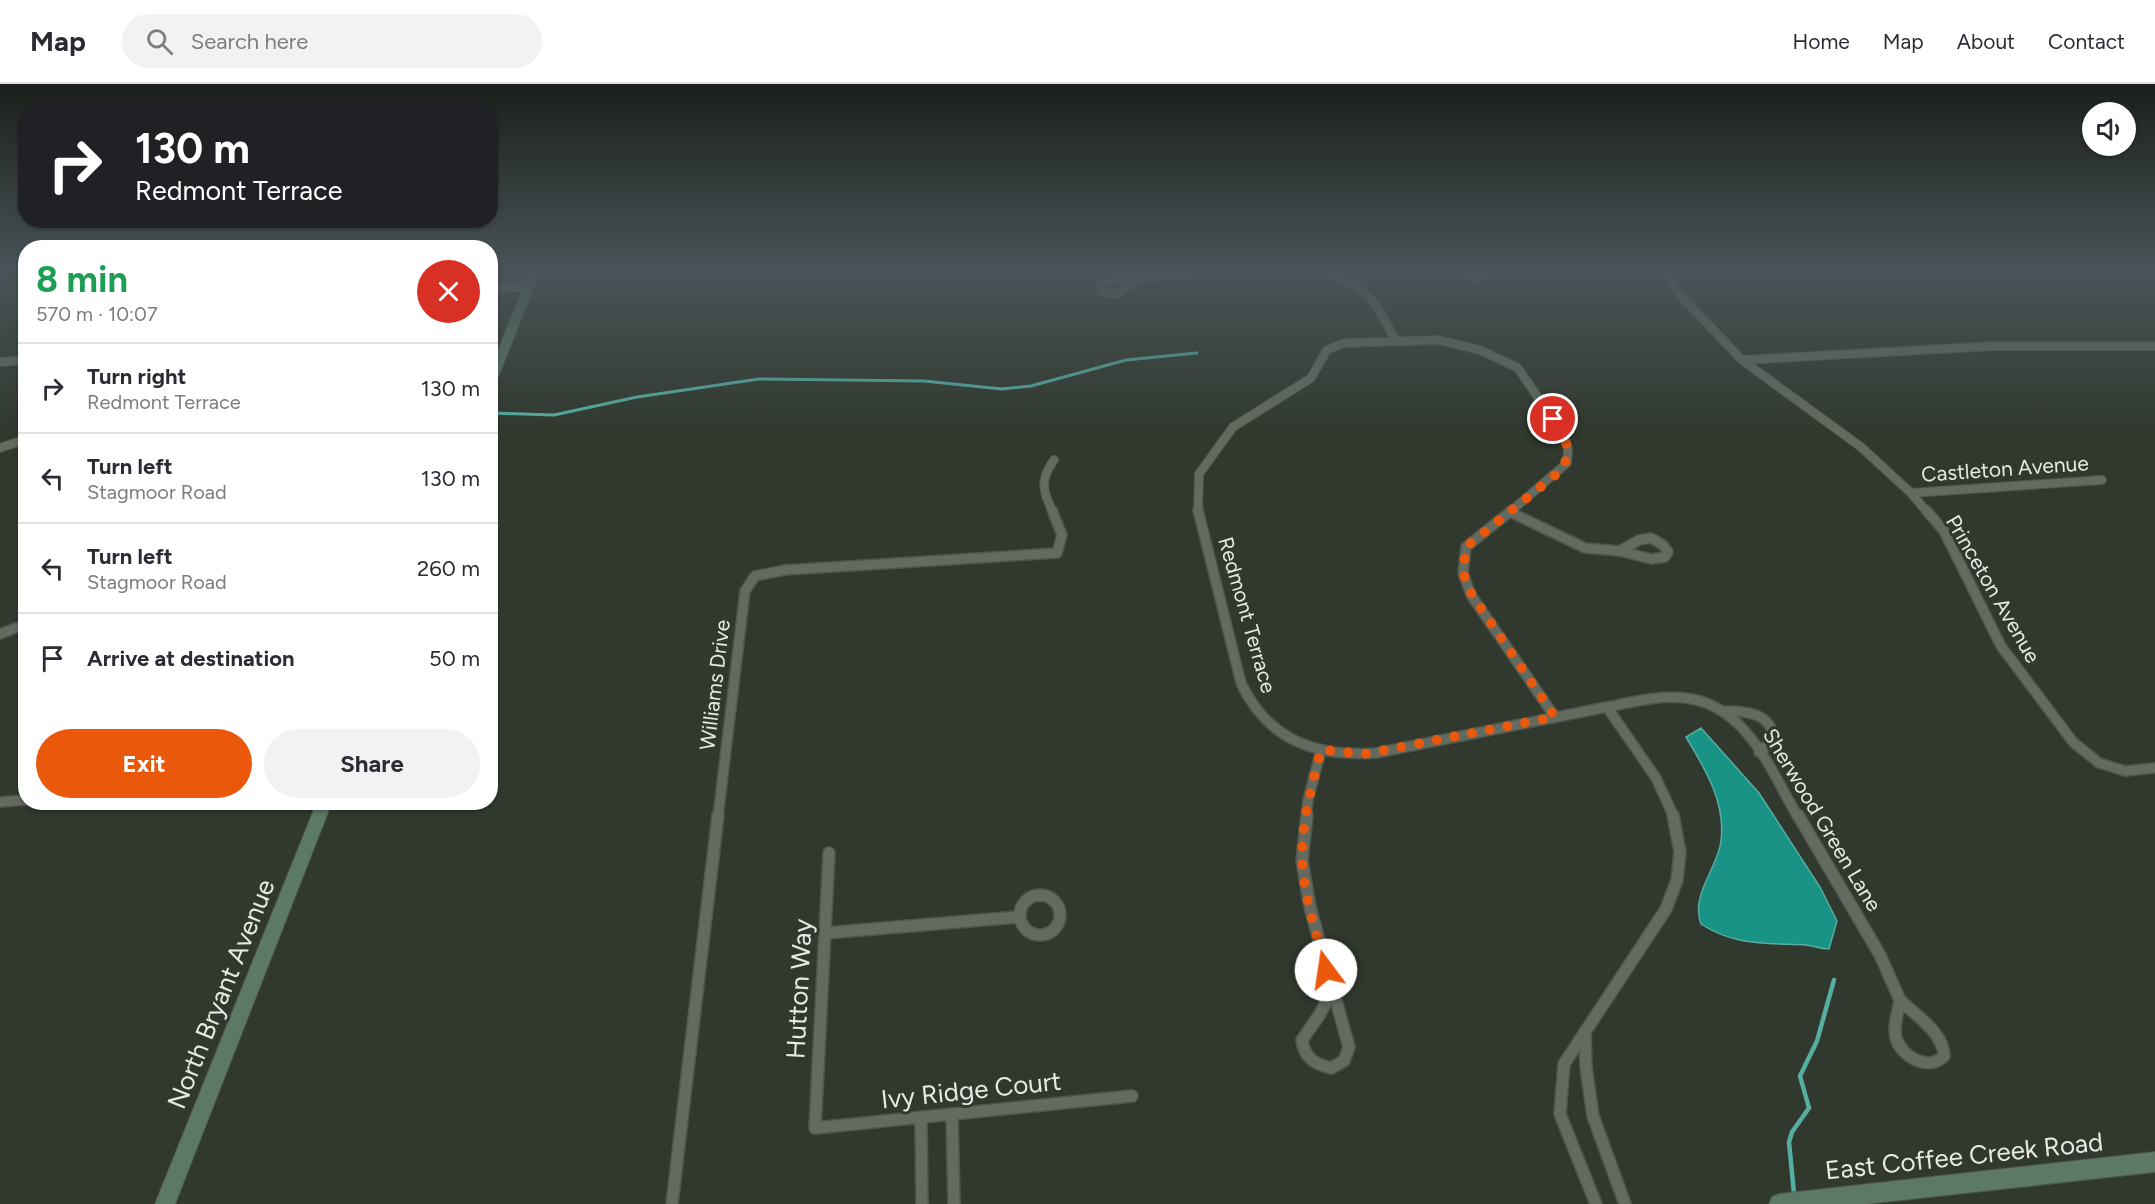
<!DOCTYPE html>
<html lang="en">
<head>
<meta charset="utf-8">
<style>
  body { margin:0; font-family:Figtree,sans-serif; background:#f2f2f3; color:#2b2b33; height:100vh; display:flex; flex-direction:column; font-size:22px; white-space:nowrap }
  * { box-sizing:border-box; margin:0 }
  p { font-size:20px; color:#7c7c81 }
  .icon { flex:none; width:33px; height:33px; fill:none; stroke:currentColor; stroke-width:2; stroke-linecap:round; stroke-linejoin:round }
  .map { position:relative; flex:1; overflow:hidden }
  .panel { position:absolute; left:18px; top:156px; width:480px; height:570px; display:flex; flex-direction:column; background:#fff; border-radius:24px; box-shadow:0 2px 4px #0004 }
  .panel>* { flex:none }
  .hud { position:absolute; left:18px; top:18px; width:480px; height:126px; border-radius:24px; box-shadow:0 2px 4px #0004; background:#202124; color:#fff; overflow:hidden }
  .tools { position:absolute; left:2082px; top:18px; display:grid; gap:12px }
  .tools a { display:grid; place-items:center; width:54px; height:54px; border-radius:50%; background:#fff; box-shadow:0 2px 4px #0004; font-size:30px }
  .pin { position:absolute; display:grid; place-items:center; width:51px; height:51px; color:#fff; margin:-26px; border:3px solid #fff; border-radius:50%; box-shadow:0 2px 6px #0007 }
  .me { position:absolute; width:66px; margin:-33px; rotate:346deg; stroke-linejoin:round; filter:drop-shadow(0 0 4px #0008) }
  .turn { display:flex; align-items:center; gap:21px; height:126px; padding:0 18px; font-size:27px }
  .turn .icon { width:78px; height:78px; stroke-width:2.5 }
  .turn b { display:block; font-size:42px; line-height:51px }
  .round { display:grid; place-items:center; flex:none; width:63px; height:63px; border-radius:32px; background:#f2f2f3 }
  .overview { display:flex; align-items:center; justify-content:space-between; height:102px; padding:0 18px }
  h1 { font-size:36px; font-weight:700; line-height:45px; color:#1e9e55 }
  .button { display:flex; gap:12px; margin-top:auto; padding:12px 18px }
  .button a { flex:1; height:69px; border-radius:36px; background:#ea580c; color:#fff; font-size:24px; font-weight:700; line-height:69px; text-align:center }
  .button a+a { background:#f2f2f3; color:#2b2b33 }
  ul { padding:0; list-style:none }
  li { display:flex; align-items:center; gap:18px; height:90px; padding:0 18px; border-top:2px solid #e1e1e2 }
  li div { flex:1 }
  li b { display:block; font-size:22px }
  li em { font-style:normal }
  header { display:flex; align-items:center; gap:36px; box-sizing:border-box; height:84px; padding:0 30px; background:#fff; border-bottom:2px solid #e1e1e2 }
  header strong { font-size:28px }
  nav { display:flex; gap:33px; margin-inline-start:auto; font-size:21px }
  .search { width:420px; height:54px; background:#f2f2f3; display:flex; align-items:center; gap:15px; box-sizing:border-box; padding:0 21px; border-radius:33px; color:#7c7c81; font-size:22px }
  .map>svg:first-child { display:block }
  .water { fill:#199385; stroke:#56ada1; stroke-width:1.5 }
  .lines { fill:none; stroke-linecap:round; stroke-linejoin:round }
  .stream-far1 { stroke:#56ada1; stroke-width:3 }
  .stream { stroke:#56ada1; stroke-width:4.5 }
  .street-far2-casing { stroke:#4e554c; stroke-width:10 }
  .street-far1-casing { stroke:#4e554c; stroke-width:12 }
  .street-casing { stroke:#4e554c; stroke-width:14 }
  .secondary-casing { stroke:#4e554c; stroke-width:2 }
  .street-far2 { stroke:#636b60; stroke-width:8 }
  .street-far1 { stroke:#636b60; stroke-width:9 }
  .street { stroke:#636b60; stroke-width:11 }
  .secondary { fill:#5b7965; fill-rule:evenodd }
  .route { stroke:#ea580c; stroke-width:10; stroke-dasharray:0 18 }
  .labels { text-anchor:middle; stroke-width:6; stroke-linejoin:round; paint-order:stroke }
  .street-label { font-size:21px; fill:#e5eae3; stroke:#31392f }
  .near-street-label { font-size:26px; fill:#e5eae3; stroke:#31392f }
</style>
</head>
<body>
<header>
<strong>Map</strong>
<div class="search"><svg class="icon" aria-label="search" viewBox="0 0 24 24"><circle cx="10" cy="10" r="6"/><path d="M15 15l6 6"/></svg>Search here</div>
<nav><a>Home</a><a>Map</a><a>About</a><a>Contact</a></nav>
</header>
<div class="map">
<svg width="2155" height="1120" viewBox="0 0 2155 1120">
  <rect width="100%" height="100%" fill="#31392f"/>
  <path class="water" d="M1701,644L1759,709L1820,803L1837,837L1829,865C1820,865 1814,862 1806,861C1768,859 1734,862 1701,840C1690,811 1718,784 1721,757C1726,718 1705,685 1686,653Z"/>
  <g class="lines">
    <path class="stream-far1" d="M490,329L554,331L637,313L759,295L924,297L1002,305L1031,302L1126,276L1197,269"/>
    <path class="stream" d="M1795,1120L1789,1058L1792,1048L1809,1024L1800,992L1817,957L1834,896"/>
    <g class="street-far2-casing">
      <path id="street-far2" d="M1314,187C1362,196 1374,214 1395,256
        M1454,187L1473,194L1485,192V187
        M1663,187L1682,213L1742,276L1861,363L1911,409L1927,428
        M1137,194L1118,210L1102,208L1099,202L1105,197L1117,195L1256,187
        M490,205L529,202
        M1742,276L1994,262H2155
        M0,278L26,276
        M0,364L26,355
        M1911,409L2102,396
        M1053,428C1042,407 1040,395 1054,376
        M1198,428L1199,390L1233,343L1311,294L1327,266L1344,259L1439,256L1480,266L1518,284L1564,352L1568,365L1567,379L1510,428"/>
    </g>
    <g class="street-far1-casing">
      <path id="street-far1" d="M1198,426L1241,599C1268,656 1315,673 1376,669L1607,623L1656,694L1674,733
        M1512,426L1466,463L1463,489L1471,511L1555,633
        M1926,426L1944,447L2001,562L2073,658L2099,679L2125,687L2155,684
        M1510,428L1585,464L1620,467
        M1651,454L1663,461L1668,468L1665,473L1651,475L1620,467L1639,456Z
        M0,550L26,540
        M1607,623C1632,618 1659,611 1685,614C1746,620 1771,687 1798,733
        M1725,627C1747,627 1771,629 1774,655L1759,668
        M0,718L26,716
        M718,733L745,507L755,492L785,486L1057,469L1062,451L1052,426
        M1306,733L1308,716L1321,666"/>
    </g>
    <g class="street-casing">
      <path id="street" d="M1307,731L1302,777L1310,823L1349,963L1344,977L1331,984C1315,980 1304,974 1302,956L1320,930L1331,908
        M1798,731L1880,871L1900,916
        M829,769L815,1044L1132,1012
        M1020 831a20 20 0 1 1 40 0a20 20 0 1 1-40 0Z
        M825,849L1019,833
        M1900,916C1915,931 1944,949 1944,972C1929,988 1901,973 1896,954C1893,942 1898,928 1900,916Z
        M1585,947L1586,983L1593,1032L1625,1120
        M952,1030L954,1120
        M921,1033L922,1120
        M672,1120L718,731
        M1596,1120L1560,1030L1564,980L1666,825L1677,796L1680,768L1673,731"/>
    </g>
    <g class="secondary-casing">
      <path id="secondary" d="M530,187H540L495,301L490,304V286Z
        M317,718H332L175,1120H155Z
        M2155,1068V1088L1866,1120H1769L1772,1113L1779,1110Z"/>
    </g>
    <use href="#street-far2" class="street-far2"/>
    <use href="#street-far1" class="street-far1"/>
    <use href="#street" class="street"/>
    <use href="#secondary" class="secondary"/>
  </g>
  <linearGradient id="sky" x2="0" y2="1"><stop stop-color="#1b1f1a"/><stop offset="0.54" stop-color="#485458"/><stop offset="1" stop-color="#485458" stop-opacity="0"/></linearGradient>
  <rect width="2155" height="344" fill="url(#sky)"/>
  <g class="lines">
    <path class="route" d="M1326,886C1317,851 1304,814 1302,777C1301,739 1312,702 1321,666L1365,670L1555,633L1472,511L1463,489L1466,463L1558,389C1575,369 1566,355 1553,335"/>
  </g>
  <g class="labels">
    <g class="street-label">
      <text transform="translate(2005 385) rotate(-4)" y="7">Castleton Avenue</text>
      <text transform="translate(1993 505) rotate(60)" y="7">Princeton Avenue</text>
      <text transform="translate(1247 531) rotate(74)" y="7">Redmont Terrace</text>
      <text transform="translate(715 601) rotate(-83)" y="7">Williams Drive</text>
      <text transform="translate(1822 736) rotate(59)" y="7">Sherwood Green Lane</text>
    </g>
    <g class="near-street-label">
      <text transform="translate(799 905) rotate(-87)" y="9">Hutton Way</text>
      <text transform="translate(221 910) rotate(-68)" y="9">North Bryant Avenue</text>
      <text transform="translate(971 1006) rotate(-6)" y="9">Ivy Ridge Court</text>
      <text transform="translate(1964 1072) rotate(-6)" y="9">East Coffee Creek Road</text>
    </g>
  </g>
</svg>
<div class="tools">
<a><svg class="icon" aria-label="sound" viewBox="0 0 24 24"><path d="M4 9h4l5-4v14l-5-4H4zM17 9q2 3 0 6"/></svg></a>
</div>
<div class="pin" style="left:1553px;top:335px;background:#d93025"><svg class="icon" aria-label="arrive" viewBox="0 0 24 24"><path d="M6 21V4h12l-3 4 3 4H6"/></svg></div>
<svg class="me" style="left:1326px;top:886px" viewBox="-20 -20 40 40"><circle r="19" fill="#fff"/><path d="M0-13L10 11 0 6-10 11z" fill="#ea580c"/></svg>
<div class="hud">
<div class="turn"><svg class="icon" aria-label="right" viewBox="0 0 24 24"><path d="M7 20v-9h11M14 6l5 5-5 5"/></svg><div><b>130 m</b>Redmont Terrace</div></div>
</div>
<section class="panel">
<div class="overview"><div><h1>8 min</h1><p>570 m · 10:07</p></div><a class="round" style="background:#d93025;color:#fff"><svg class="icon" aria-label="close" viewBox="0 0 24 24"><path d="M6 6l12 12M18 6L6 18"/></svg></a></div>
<ul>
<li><svg class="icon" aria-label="right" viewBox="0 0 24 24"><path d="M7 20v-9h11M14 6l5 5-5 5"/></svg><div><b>Turn right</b><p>Redmont Terrace</p></div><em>130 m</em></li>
<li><svg class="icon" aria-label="left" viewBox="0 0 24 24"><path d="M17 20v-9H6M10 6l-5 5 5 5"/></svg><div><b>Turn left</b><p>Stagmoor Road</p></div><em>130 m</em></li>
<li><svg class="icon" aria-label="left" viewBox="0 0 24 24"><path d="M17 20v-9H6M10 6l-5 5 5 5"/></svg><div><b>Turn left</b><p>Stagmoor Road</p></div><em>260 m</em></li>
<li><svg class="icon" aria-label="arrive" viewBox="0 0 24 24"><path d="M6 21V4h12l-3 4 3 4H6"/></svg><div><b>Arrive at destination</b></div><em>50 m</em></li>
</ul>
<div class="button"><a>Exit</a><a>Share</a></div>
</section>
</div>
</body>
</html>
